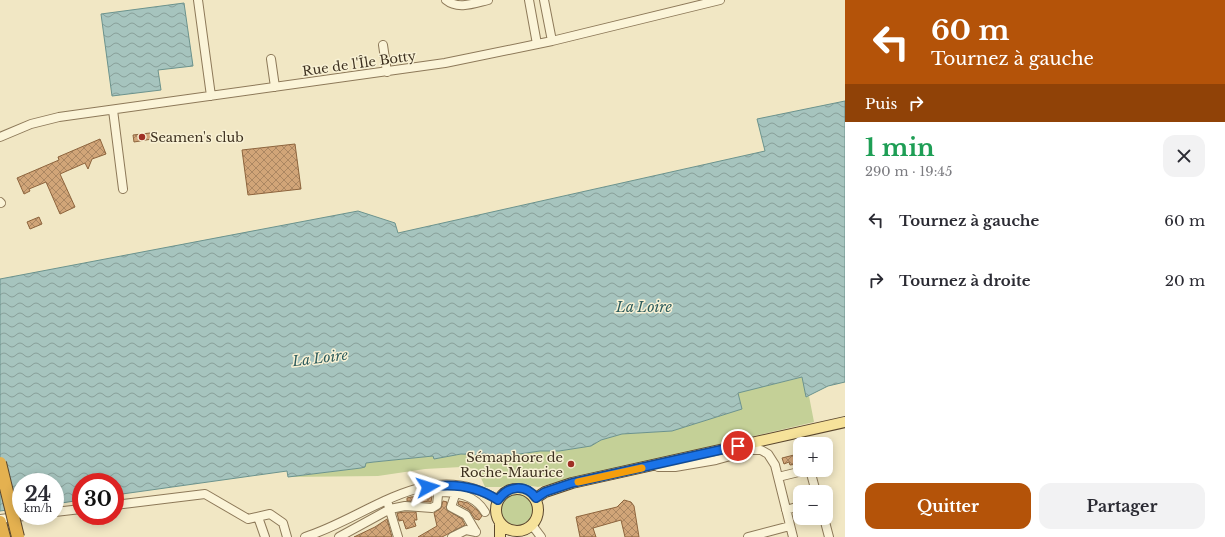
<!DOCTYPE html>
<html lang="fr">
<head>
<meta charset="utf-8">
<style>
  body { margin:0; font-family:"Libre Baskerville",serif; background:#f2f2f3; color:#2b2b33; height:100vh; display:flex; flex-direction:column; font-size:15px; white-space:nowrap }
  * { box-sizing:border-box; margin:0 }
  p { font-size:13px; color:#7c7c81 }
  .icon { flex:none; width:22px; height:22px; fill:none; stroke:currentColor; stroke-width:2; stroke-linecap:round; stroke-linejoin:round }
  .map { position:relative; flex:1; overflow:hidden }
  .sheet { display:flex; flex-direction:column; background:#fff; width:380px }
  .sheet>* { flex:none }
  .guide { background:#b45309; color:#fff; overflow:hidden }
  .controls { position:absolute; left:793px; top:437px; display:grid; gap:8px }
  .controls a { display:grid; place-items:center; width:40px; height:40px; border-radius:8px; background:#fff; box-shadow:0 2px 10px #0003; font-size:20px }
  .speed { position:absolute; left:12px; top:473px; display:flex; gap:8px; font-size:20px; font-weight:700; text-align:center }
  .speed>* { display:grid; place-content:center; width:52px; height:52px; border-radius:50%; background:#fff; box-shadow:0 2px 10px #0003; line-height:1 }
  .speed small { font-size:10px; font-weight:400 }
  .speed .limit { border:6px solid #d22; background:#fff; color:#111 }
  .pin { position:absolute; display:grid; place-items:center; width:34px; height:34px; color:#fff; margin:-17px; border:2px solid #fff; border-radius:50%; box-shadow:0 1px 4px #0007 }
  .me { position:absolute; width:44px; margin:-22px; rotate:84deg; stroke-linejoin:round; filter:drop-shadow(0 0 3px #0008) }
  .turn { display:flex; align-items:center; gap:14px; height:84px; padding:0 20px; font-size:18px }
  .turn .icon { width:52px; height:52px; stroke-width:2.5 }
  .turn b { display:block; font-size:28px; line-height:34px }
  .then { display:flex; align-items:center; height:38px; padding:0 20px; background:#0003; gap:8px; font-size:15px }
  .round { display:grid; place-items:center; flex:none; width:42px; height:42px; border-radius:12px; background:#f2f2f3 }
  .overview { display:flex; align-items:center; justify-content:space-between; height:68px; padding:0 20px }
  h1 { font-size:24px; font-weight:700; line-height:30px; color:#1e9e55 }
  .cta { display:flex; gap:8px; margin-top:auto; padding:8px 20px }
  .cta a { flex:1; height:46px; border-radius:12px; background:#b45309; color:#fff; font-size:16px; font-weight:700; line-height:46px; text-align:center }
  .cta a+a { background:#f2f2f3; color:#2b2b33 }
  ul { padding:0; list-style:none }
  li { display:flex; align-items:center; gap:12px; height:60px; padding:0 20px }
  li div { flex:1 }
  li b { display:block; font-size:15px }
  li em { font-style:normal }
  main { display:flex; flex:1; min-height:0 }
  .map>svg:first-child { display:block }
  .grass { fill:#c4d097 }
  .water { fill:url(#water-waves); stroke:#6c938d }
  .building { fill:url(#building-cross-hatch); stroke:#8d643d }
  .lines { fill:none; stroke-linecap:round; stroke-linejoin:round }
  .minor-casing { stroke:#8d7959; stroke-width:10 }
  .major-casing { stroke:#5a462d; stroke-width:12 }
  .highway-casing { stroke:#5a462d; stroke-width:14 }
  .minor { stroke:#fbf4d8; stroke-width:8 }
  .major { stroke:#f6e29a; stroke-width:10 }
  .highway { stroke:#e4b150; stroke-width:12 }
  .highway-bridge-casing { stroke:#5a462d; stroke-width:14; stroke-linecap:butt }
  .highway-bridge { stroke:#e4b150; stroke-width:12 }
  .route-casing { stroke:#114b97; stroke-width:10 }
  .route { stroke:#1a73e8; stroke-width:7 }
  .slow { stroke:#f59e0b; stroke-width:7 }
  .poi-dot { fill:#9f3025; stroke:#f8f1d4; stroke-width:1.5 }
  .labels { text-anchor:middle; stroke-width:3; stroke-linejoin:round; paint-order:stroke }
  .street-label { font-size:13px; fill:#3c2f1e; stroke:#f8f1d4 }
  .poi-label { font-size:13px; fill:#3c2f1e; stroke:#f8f1d4; text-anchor:start }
  .water-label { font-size:14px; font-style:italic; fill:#2c5b5c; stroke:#f8f1d4 }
</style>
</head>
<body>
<main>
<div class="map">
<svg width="845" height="537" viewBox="0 0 845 537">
  <defs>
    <pattern id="water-waves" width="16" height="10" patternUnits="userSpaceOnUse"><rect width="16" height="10" fill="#a6c4be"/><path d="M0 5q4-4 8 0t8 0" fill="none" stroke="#88a09a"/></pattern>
    <pattern id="building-cross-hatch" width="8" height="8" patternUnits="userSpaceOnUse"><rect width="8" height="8" fill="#d1a578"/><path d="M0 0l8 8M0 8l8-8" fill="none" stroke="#ab8762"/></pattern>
  </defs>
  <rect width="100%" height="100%" fill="#f1e7c4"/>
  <path class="grass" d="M803,377L806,397L809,396L814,422L538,487L514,483L501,487H485L477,469L461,467L425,469L378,476L288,477L361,468L365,463L375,462L433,456L434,459L461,454L505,456L540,451H559L591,446L601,440L622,434L672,431L742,409L738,393Z
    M501 509a16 16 0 1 1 32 0a16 16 0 1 1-32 0Z"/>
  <path class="water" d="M184,3L193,66L158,70L161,90L112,96L101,14Z
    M845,101V382L828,386L806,397L802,377L738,393L742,409L672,431L622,434L601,440L591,446L559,451H540L505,456L461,454L434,459L433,456L374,462L366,463L365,467L361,468L288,477L287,471L115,495V482H81V500L55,504V482H21V508L0,511V279L358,211L395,223L398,233L765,151L757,119Z"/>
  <path class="building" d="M150,133L152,139L134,142L133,135Z
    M100,139L106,154L92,159L88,169L85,163L60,174L75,207L60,214L46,182L29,189L30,191L24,194L17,178L59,160L58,157Z
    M295,144L301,189L248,195L242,150Z
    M39,217L42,224L30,229L27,222Z
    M794,455L797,464L790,465L789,462L784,464L782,458Z
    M432,496L431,502L407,501V498L411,497Z
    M624,500L631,502L634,506L639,537H625L621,520L593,528L596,537H580L576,517L617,507Z
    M443,501L447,502V510L462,519L465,525L442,537H418L437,526L434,513L441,508Z
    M459,501L468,503L477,510L482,516L479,520L475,519L469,510L458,504Z
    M405,512H416L417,520H414L416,526L406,529L403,520L399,521L397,513Z
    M387,519L392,537H354L375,527Z"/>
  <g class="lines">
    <g class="minor-casing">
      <path id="minor" d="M198,0L211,96
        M446,0C458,10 475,3 488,0
        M529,0L537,44
        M544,0L552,41
        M383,45L387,72
        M271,59L275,87
        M113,110L123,189
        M0,137L31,124L59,117L445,63L552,41L720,0
        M0,202L1,203
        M658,467H675L716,460L752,450H761L768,454L775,465L793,537
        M810,470L816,492
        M778,477L807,470
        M439,492C457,492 475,495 485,512
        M456,492L451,507L466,515L476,532
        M388,504L398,537
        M115,505L205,494L248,519L270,514L283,523L287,537
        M786,510L800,506
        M55,512L81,509
        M258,517L265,537
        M824,518L829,537
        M0,519L24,516
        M532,525L541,537
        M305,537C369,517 429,456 498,500
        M339,537L390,509L405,506L432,508L437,505L439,485
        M452,537L466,530L476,532
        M748,537L790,526"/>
    </g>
    <g class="major-casing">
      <path id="major" d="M496 510a21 21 0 1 1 42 0a21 21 0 1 1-42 0Z
        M536,498L545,492L572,483L845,422
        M500,537V523"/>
    </g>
    <g class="highway-casing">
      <path id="highway" d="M0,522L4,537"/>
    </g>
    <use href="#minor" class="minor"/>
    <use href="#major" class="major"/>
    <use href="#highway" class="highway"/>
    <g class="highway-bridge-casing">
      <path id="highway-bridge" d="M0,463L18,537"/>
    </g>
    <use href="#highway-bridge" class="highway-bridge"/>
  </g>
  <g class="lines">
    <g class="route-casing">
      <path id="route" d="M428,487C454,483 477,486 498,500C508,485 526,484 536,498L545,492L572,483L738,446"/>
    </g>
    <use href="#route" class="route"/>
    <path class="slow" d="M578,482L642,468"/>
  </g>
  <g class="poi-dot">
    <circle cx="142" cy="137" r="4"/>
    <circle cx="571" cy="464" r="4"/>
  </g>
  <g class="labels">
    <g class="street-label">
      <text transform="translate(359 63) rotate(-8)" y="5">Rue de l'Île Botty</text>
    </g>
    <g class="poi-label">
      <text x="150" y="142">Seamen's club</text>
      <text x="563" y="462" text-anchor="end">Sémaphore de<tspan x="563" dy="15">Roche-Maurice</tspan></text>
    </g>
    <g class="water-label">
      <text x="644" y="312">La Loire</text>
      <text transform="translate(320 358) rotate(-7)" y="5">La Loire</text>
    </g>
  </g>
</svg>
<div class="controls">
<a>+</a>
<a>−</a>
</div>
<div class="speed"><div>24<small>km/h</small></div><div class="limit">30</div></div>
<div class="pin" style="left:738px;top:446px;background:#d93025"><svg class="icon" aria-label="arrive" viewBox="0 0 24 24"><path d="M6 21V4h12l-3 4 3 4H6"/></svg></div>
<svg class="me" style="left:428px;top:487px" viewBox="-20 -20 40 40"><path d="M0-17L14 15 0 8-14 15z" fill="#1a73e8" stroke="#fff" stroke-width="4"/></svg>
</div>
<section class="sheet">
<div class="guide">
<div class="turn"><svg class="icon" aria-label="left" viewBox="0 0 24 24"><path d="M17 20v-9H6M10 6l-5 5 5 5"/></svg><div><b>60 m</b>Tournez à gauche</div></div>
<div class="then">Puis<svg class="icon" aria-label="right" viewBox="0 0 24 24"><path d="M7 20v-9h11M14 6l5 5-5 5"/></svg></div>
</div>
<div class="overview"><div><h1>1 min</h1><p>290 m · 19:45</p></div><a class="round"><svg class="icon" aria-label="close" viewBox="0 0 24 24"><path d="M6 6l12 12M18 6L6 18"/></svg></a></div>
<ul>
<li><svg class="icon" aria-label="left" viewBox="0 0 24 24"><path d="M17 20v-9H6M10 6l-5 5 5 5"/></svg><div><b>Tournez à gauche</b></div><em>60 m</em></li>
<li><svg class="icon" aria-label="right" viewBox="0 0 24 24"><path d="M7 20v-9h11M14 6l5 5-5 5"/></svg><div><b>Tournez à droite</b></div><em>20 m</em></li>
</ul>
<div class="cta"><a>Quitter</a><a>Partager</a></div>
</section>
</main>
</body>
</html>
